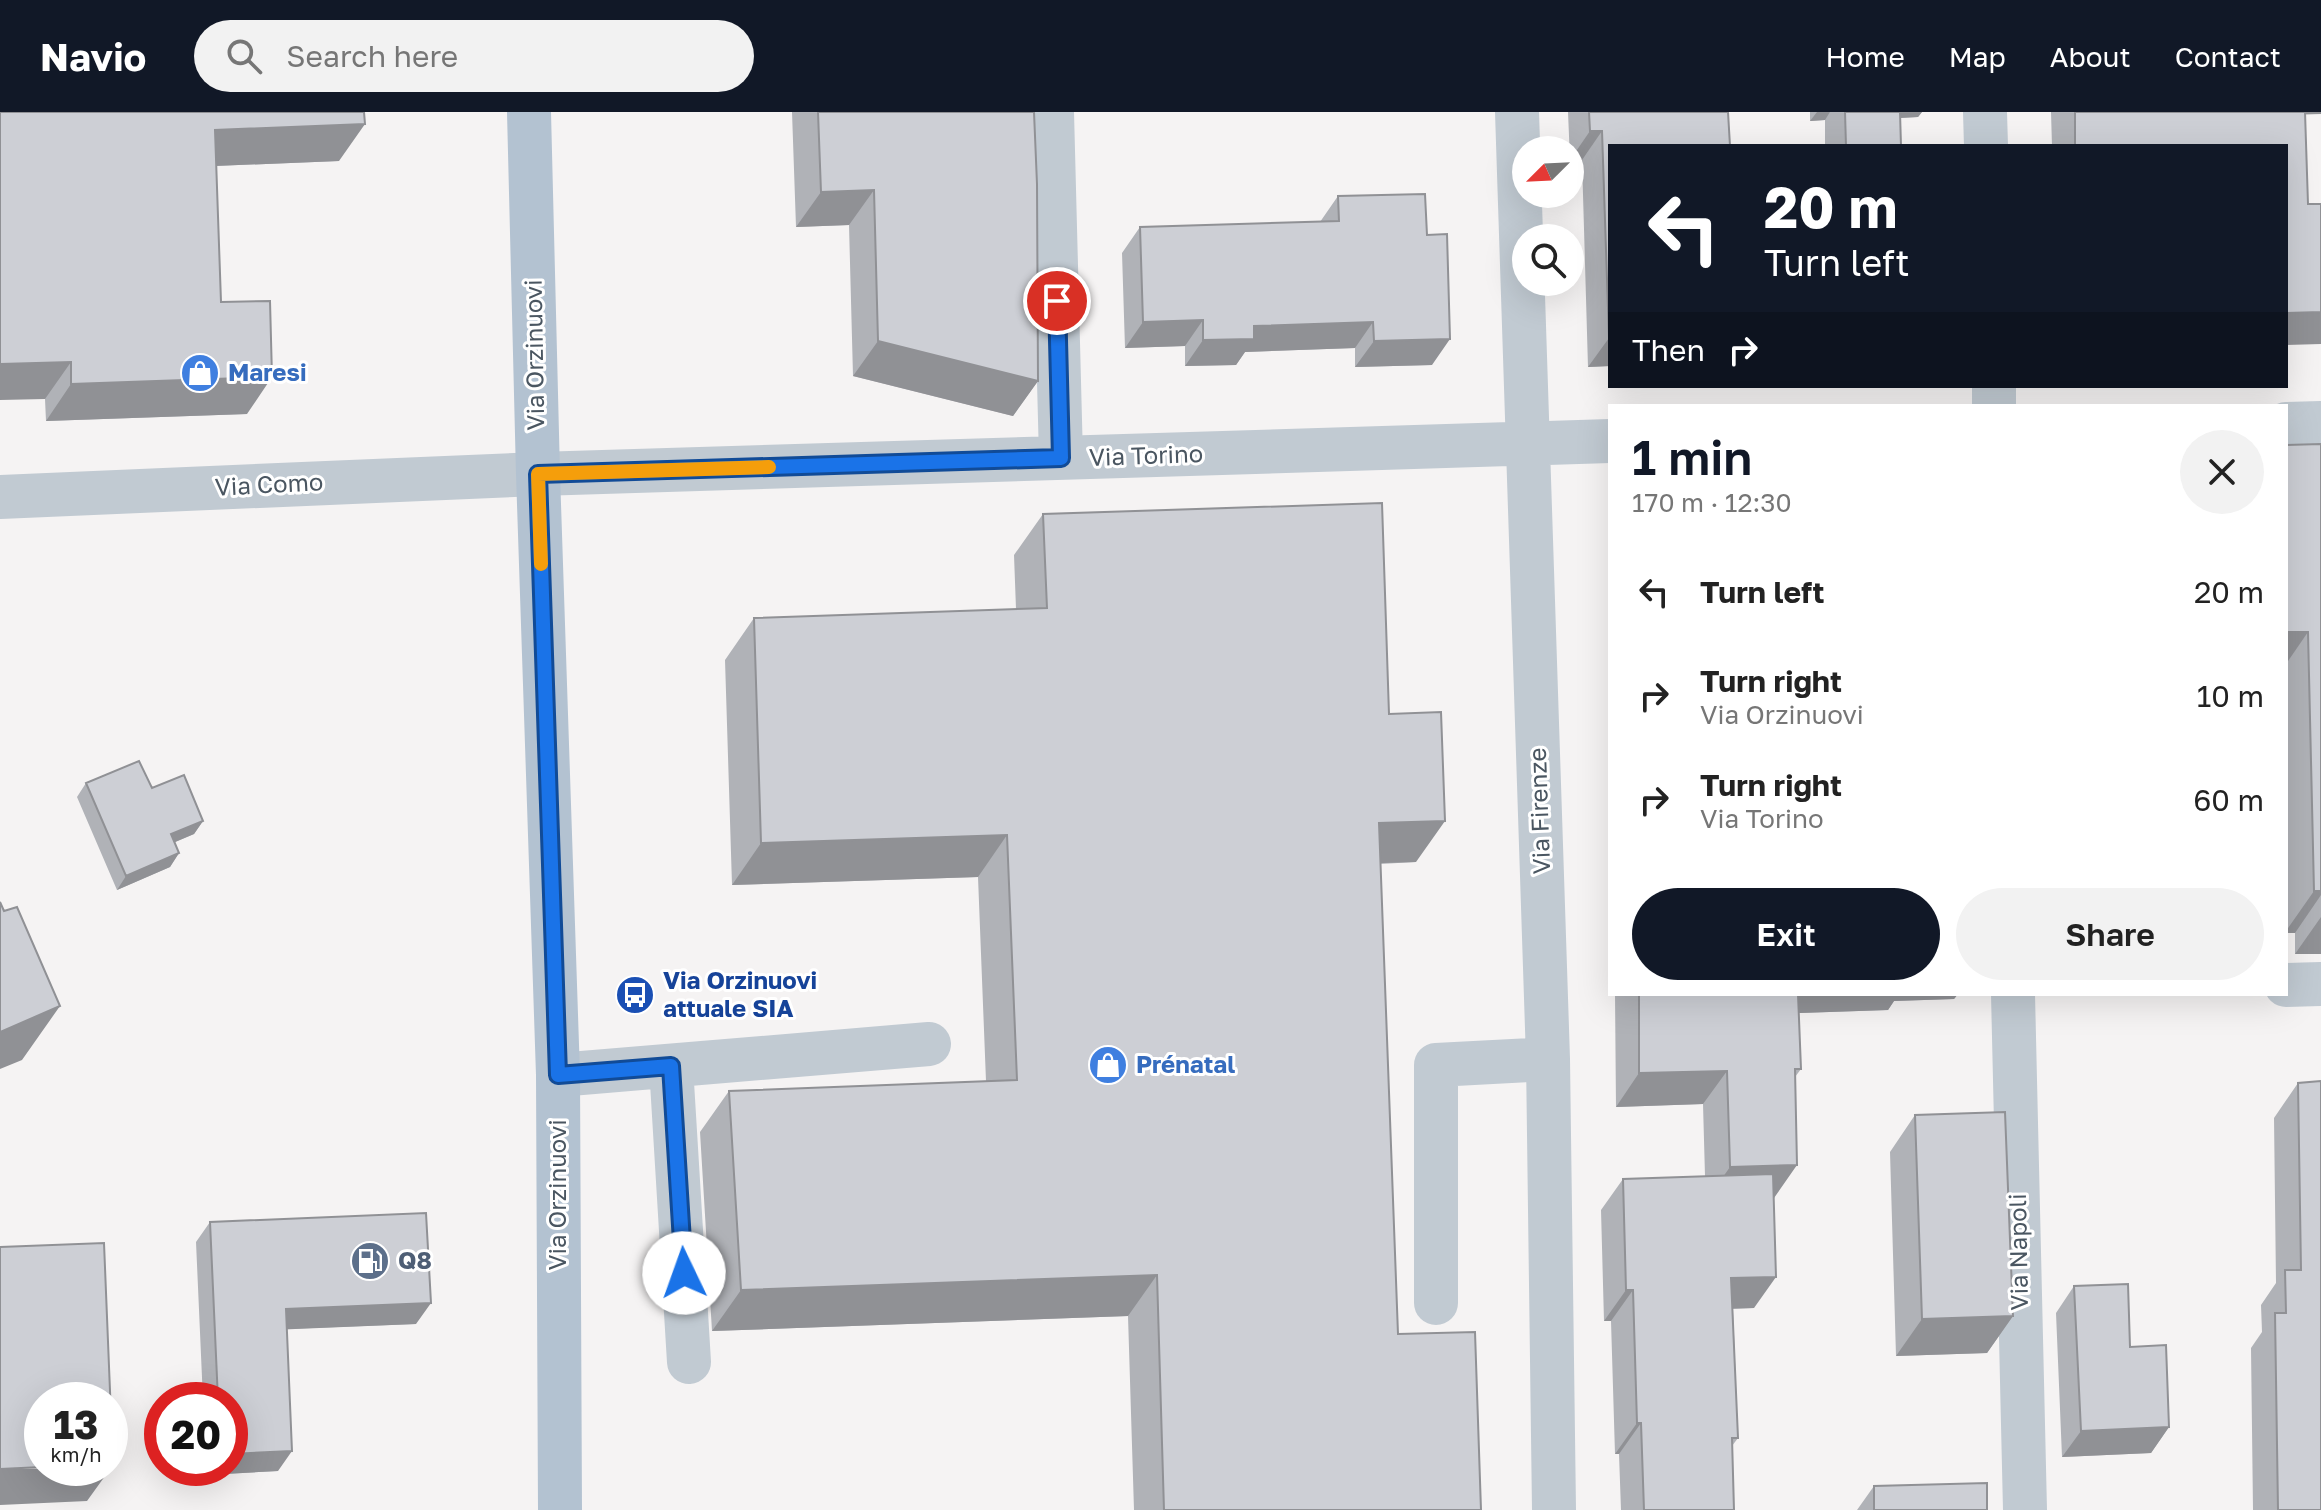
<!DOCTYPE html>
<html lang="en">
<head>
<meta charset="utf-8">
<style>
  body { margin:0; font-family:"Golos Text",sans-serif; background:#f2f2f2; color:#222; height:100vh; display:flex; flex-direction:column; font-size:30px; white-space:nowrap }
  * { box-sizing:border-box; margin:0 }
  p { font-size:26px; color:#767676 }
  .icon { flex:none; width:44px; height:44px; fill:none; stroke:currentColor; stroke-width:2; stroke-linecap:round; stroke-linejoin:round }
  .map { position:relative; flex:1; overflow:hidden }
  .side { position:absolute; left:1608px; top:292px; width:680px; height:592px; display:flex; flex-direction:column; background:#fff; border-radius:0px; box-shadow:0 8px 32px #0002 }
  .side>* { flex:none }
  .top-card { position:absolute; left:1608px; top:32px; width:680px; height:244px; border-radius:0px; box-shadow:0 8px 32px #0002; background:#111827; color:#fff; overflow:hidden }
  .needle { width:52px; rotate:246deg }
  .buttons { position:absolute; left:1512px; top:24px; display:grid; gap:16px }
  .buttons a { display:grid; place-items:center; width:72px; height:72px; border-radius:50%; background:#fff; box-shadow:0 8px 32px #0002; font-size:40px }
  .speed { position:absolute; left:24px; top:1270px; display:flex; gap:16px; font-size:40px; font-weight:700; text-align:center }
  .speed>* { display:grid; place-content:center; width:104px; height:104px; border-radius:50%; background:#fff; box-shadow:0 8px 32px #0002; line-height:1 }
  .speed small { font-size:20px; font-weight:400 }
  .speed .limit { border:12px solid #d22; background:#fff; color:#111 }
  .pin { position:absolute; display:grid; place-items:center; width:68px; height:68px; color:#fff; margin:-34px; border:4px solid #fff; border-radius:50%; box-shadow:0 2px 8px #0007 }
  .me { position:absolute; width:88px; margin:-44px; rotate:357deg; stroke-linejoin:round; filter:drop-shadow(0 0 6px #0008) }
  .turn { display:flex; align-items:center; gap:28px; height:168px; padding:0 24px; font-size:36px }
  .turn .icon { width:104px; height:104px; stroke-width:2.5 }
  .turn b { display:block; font-size:56px; line-height:68px }
  .then { display:flex; align-items:center; height:76px; padding:0 24px; background:#0003; gap:16px; font-size:30px }
  .round { display:grid; place-items:center; flex:none; width:84px; height:84px; border-radius:42px; background:#f2f2f2 }
  .head { display:flex; align-items:center; justify-content:space-between; height:136px; padding:0 24px }
  h1 { font-size:48px; font-weight:600; line-height:60px; color:#111827 }
  .primary-button { display:flex; gap:16px; margin-top:auto; padding:16px 24px }
  .primary-button a { flex:1; height:92px; border-radius:48px; background:#111827; color:#fff; font-size:32px; font-weight:600; line-height:92px; text-align:center }
  .primary-button a+a { background:#f2f2f2; color:#222 }
  ul { padding:0; list-style:none }
  li { display:flex; align-items:center; gap:24px; height:104px; padding:0 24px }
  li div { flex:1 }
  li b { display:block; font-size:30px }
  li em { font-style:normal }
  header { display:flex; align-items:center; gap:48px; box-sizing:border-box; height:112px; padding:0 40px; background:#111827; color:#fff }
  header strong { font-size:38px }
  nav { display:flex; gap:44px; margin-inline-start:auto; font-size:28px }
  .search { width:560px; height:72px; background:#f2f2f2; display:flex; align-items:center; gap:20px; box-sizing:border-box; padding:0 28px; border-radius:44px; color:#767676; font-size:30px }
  .map>svg:first-child { display:block }
  .lines { fill:none; stroke-linecap:round; stroke-linejoin:round }
  .minor { stroke:#c1cad2; stroke-width:44 }
  .major { stroke:#b3c2d1; stroke-width:44 }
  .wall { fill:#b0b2b7 }
  .shaded-wall { fill:#909195 }
  .building { fill:#cdcfd5; stroke:#909195; stroke-width:2 }
  .route-casing { stroke:#114b97; stroke-width:20 }
  .route { stroke:#1a73e8; stroke-width:14 }
  .slow { stroke:#f59e0b; stroke-width:14 }
  .labels { text-anchor:middle; stroke-width:6; stroke-linejoin:round; paint-order:stroke }
  .street-label { font-size:24px; fill:#4a5661; stroke:#fff }
  .shop-label { font-size:24px; font-weight:bold; fill:#366cbe; stroke:#fff; text-anchor:start }
  .transit-label { font-size:24px; font-weight:bold; fill:#164399; stroke:#fff; text-anchor:start }
  .service-label { font-size:24px; font-weight:bold; fill:#4e5e75; stroke:#fff; text-anchor:start }
</style>
</head>
<body>
<header>
<strong>Navio</strong>
<div class="search"><svg class="icon" aria-label="search" viewBox="0 0 24 24"><circle cx="10" cy="10" r="6"/><path d="M15 15l6 6"/></svg>Search here</div>
<nav><a>Home</a><a>Map</a><a>About</a><a>Contact</a></nav>
</header>
<div class="map">
<svg width="2321" height="1398" viewBox="0 0 2321 1398">
  <rect width="100%" height="100%" fill="#f5f3f3"/>
  <g class="lines">
    <path class="minor" d="M1052,0L1061,346
      M1517,0L1548,947L1554,1398
      M1985,0L1986,34
      M1994,274V294
      M2286,312L2321,311
      M0,385L538,362L1610,329
      M2286,873L2321,872
      M2013,882L2025,1398
      M671,954L689,1250
      M558,963L929,932
      M1436,1191V953L1548,947"/>
    <path class="major" d="M529,0L538,362L558,963L560,1398"/>
  </g>
  <path class="wall" d="M0,0L339,49L216,54L221,190L247,302L46,309L45,287Z
    M792,0H1034L1038,269L1013,304L853,264L849,113L796,115Z
    M1568,0H1728L1610,254L1588,255L1582,48H1570Z
    M1810,0H1922L1918,5L1900,6L1901,34H1825V8L1810,9Z
    M2051,0H2321L2306,2L2286,34H2052Z
    M1338,84L1432,253L1355,255V236L1245,240L1236,253L1185,254V234L1125,236L1122,141L1140,115L1320,110Z
    M2321,332V842H2295V821H2286V333Z
    M1043,402L1389,602L1416,750L1380,752L1398,1222L1481,1398H1134L1128,1204L712,1219L700,1020L729,979L986,969L978,765L732,773L725,548L754,506L1016,497L1014,443Z
    M86,671L152,676L203,709L194,722L175,730L179,741L170,755L117,778L77,685Z
    M1615,882H1958L1954,887L1894,889L1888,898L1799,901L1801,957L1795,965L1754,1196L1733,1197L1738,1326L1732,1334L1734,1398H1621L1619,1342H1615L1611,1209H1604L1601,1098L1623,1067L1705,1064L1703,992L1616,995Z
    M2298,971L2321,1398H2253L2251,1236L2262,1220L2261,1193L2276,1171L2274,1006Z
    M1915,1003L2013,1204L1987,1241L1896,1244L1890,1040Z
    M210,1110L416,1212L286,1217L278,1359L206,1363V1356H230V1288H203L196,1130Z
    M2074,1174L2130,1235L2169,1315L2151,1341L2062,1345L2056,1201Z
    M1874,1374L1987,1398H1857Z"/>
  <path class="shaded-wall" d="M1817,0H1830L1825,8L1810,9Z
    M1884,0H1922L1918,5L1879,7Z
    M2283,0H2321V2L2281,3Z
    M365,12L339,49L189,55L215,18Z
    M1590,19H1602L1582,48H1570Z
    M874,78L849,113L796,115L821,80Z
    M2321,200V232L2286,233V201Z
    M1203,208L1185,234L1125,236L1143,210Z
    M1373,210L1355,236L1245,240L1236,253L1185,254L1203,228L1254,214Z
    M1609,226H1610V254L1588,255Z
    M1450,227L1432,253L1355,255L1374,229Z
    M878,229L1038,269L1013,304L853,264Z
    M71,250L45,287L0,288V252Z
    M272,265L247,302L46,309L71,272Z
    M2055,274H2101L2054,275Z
    M2286,520H2308L2286,552Z
    M203,709L194,722L161,736L171,722Z
    M1445,709L1416,750L1350,752L1379,711Z
    M1007,723L978,765L732,773L761,731Z
    M179,741L170,755L117,778L126,764Z
    M2314,779H2321V783L2295,821H2286V819Z
    M2321,805V842H2295Z
    M1789,882H1958L1954,887L1894,889L1888,898L1774,902Z
    M60,894L22,948L0,957V920Z
    M1727,959L1703,992L1616,995L1639,961Z
    M1797,1053L1774,1086L1706,1089L1730,1055Z
    M1157,1163L1128,1204L712,1219L741,1178Z
    M1776,1165L1754,1196L1709,1197L1731,1166Z
    M1626,1178H1633L1611,1209H1604Z
    M431,1191L416,1212L271,1218L286,1197Z
    M2013,1204L1987,1241L1896,1244L1922,1207Z
    M1637,1311H1641L1619,1342H1615Z
    M2169,1315L2151,1341L2062,1345L2081,1319Z
    M292,1339L278,1359L206,1363L211,1356H230V1342Z
    M110,1353H113L87,1389L0,1393V1357L110,1356Z"/>
  <path class="building" d="M0,0H364L365,12L215,18L221,190L270,189L272,265L71,272V250L0,252Z
    M818,0H1034L1037,72L1038,269L878,229L874,78L821,80Z
    M1589,0H1728L1730,34H1610V226H1609L1602,19H1590Z
    M1845,0H1900L1901,34H1846Z
    M2075,0H2305L2308,92H2321V200L2286,201V34H2075Z
    M1425,82L1427,123L1447,122L1450,227L1374,229L1373,210L1254,214V227L1203,228V208L1143,210L1140,115L1339,109L1338,84Z
    M2321,332V779H2314L2308,520H2286V333Z
    M1382,391L1389,602L1441,600L1445,709L1379,711L1398,1222L1475,1220L1481,1398H1164L1157,1163L741,1178L729,979L1017,968L1007,723L761,731L754,506L1047,496L1043,402Z
    M139,649L152,676L184,663L203,709L171,722L179,741L126,764L86,671Z
    M0,790L4,799L17,795L60,894L0,920Z
    M1639,882H1798L1801,957H1795L1797,1053L1730,1055L1727,959L1639,961Z
    M2321,969V1398H2278L2275,1201H2286L2285,1158H2301L2298,971Z
    M2005,1000L2013,1204L1922,1207L1915,1003Z
    M1773,1062L1776,1165L1731,1166L1738,1326H1732L1734,1398H1644L1641,1311H1637L1633,1178H1626L1623,1067Z
    M426,1101L431,1191L286,1197L292,1339L230,1342V1288H218L210,1110Z
    M104,1131L113,1353H110V1288H42V1355L0,1357V1135Z
    M2128,1172L2130,1235L2166,1233L2169,1315L2081,1319L2074,1174Z
    M1987,1371V1398H1874V1374Z"/>
  <g class="lines">
    <g class="route-casing">
      <path id="route" d="M684,1161L671,954L558,963L538,362L1061,346L1057,189"/>
    </g>
    <use href="#route" class="route"/>
    <path class="slow" d="M541,452L538,362L769,355"/>
  </g>
  <defs>
    <g id="shop-disc" transform="scale(2)"><circle r="9.5" fill="#3f7fe0" stroke="#fff"/><path d="M-5-2.5h2.3a2.7 3.5 0 0 1 5.4 0H5L5.5 6h-11ZM-1.5-2.5h3a1.5 2.3 0 0 0-3 0Z" fill="#fff"/></g>
    <g id="bus-disc" transform="scale(2)"><circle r="9.5" fill="#1a4fb4" stroke="#fff"/><path d="M-5-6H5V4H4V6H2V4H-2V6H-4V4H-5ZM-3.5-4V0h7V-4ZM-3.5 1.2v1.5H-2V1.2ZM2 1.2v1.5H3.5V1.2Z" fill="#fff"/></g>
    <g id="fuel-disc" transform="scale(2)"><circle r="9.5" fill="#5c6f8a" stroke="#fff"/><path d="M-5.5-6h7V0h2V4h1.3V-2.5L3-4.5l.8-.8L6-3V5H2.5V1h-1V6h-7ZM-4.2-4.7v3.2H.2V-4.7Z" fill="#fff"/></g>
  </defs>
  <g fill-rule="evenodd">
    <use href="#shop-disc" x="200" y="261"/>
    <use href="#bus-disc" x="635" y="883"/>
    <use href="#shop-disc" x="1108" y="953"/>
    <use href="#fuel-disc" x="370" y="1149"/>
  </g>
  <g class="labels">
    <g class="street-label">
      <text transform="translate(535 243) rotate(-91)" y="8">Via Orzinuovi</text>
      <text transform="translate(1146 344) rotate(-2)" y="8">Via Torino</text>
      <text transform="translate(269 373) rotate(-3)" y="8">Via Como</text>
      <text transform="translate(1540 699) rotate(-92)" y="8">Via Firenze</text>
      <text transform="translate(558 1083) rotate(-90)" y="8">Via Orzinuovi</text>
      <text transform="translate(2019 1140) rotate(-91)" y="8">Via Napoli</text>
    </g>
    <g class="shop-label">
      <text x="228" y="269">Maresi</text>
      <text x="1136" y="961">Prénatal</text>
    </g>
    <g class="transit-label">
      <text x="663" y="877">Via Orzinuovi<tspan x="663" dy="28">attuale SIA</tspan></text>
    </g>
    <g class="service-label">
      <text x="398" y="1157">Q8</text>
    </g>
  </g>
</svg>
<div class="buttons">
<a><svg class="needle" viewBox="-14 -14 28 28"><path d="M0-13l5 13h-10z" fill="#e53935"/><path d="M0 13l5-13h-10z" fill="#767676"/></svg></a>
<a><svg class="icon" aria-label="search" viewBox="0 0 24 24"><circle cx="10" cy="10" r="6"/><path d="M15 15l6 6"/></svg></a>
</div>
<div class="speed"><div>13<small>km/h</small></div><div class="limit">20</div></div>
<div class="pin" style="left:1057px;top:189px;background:#d93025"><svg class="icon" aria-label="arrive" viewBox="0 0 24 24"><path d="M6 21V4h12l-3 4 3 4H6"/></svg></div>
<svg class="me" style="left:684px;top:1161px" viewBox="-20 -20 40 40"><circle r="19" fill="#fff"/><path d="M0-13L10 11 0 6-10 11z" fill="#1a73e8"/></svg>
<div class="top-card">
<div class="turn"><svg class="icon" aria-label="left" viewBox="0 0 24 24"><path d="M17 20v-9H6M10 6l-5 5 5 5"/></svg><div><b>20 m</b>Turn left</div></div>
<div class="then">Then<svg class="icon" aria-label="right" viewBox="0 0 24 24"><path d="M7 20v-9h11M14 6l5 5-5 5"/></svg></div>
</div>
<section class="side">
<div class="head"><div><h1>1 min</h1><p>170 m · 12:30</p></div><a class="round"><svg class="icon" aria-label="close" viewBox="0 0 24 24"><path d="M6 6l12 12M18 6L6 18"/></svg></a></div>
<ul>
<li><svg class="icon" aria-label="left" viewBox="0 0 24 24"><path d="M17 20v-9H6M10 6l-5 5 5 5"/></svg><div><b>Turn left</b></div><em>20 m</em></li>
<li><svg class="icon" aria-label="right" viewBox="0 0 24 24"><path d="M7 20v-9h11M14 6l5 5-5 5"/></svg><div><b>Turn right</b><p>Via Orzinuovi</p></div><em>10 m</em></li>
<li><svg class="icon" aria-label="right" viewBox="0 0 24 24"><path d="M7 20v-9h11M14 6l5 5-5 5"/></svg><div><b>Turn right</b><p>Via Torino</p></div><em>60 m</em></li>
</ul>
<div class="primary-button"><a>Exit</a><a>Share</a></div>
</section>
</div>
</body>
</html>
